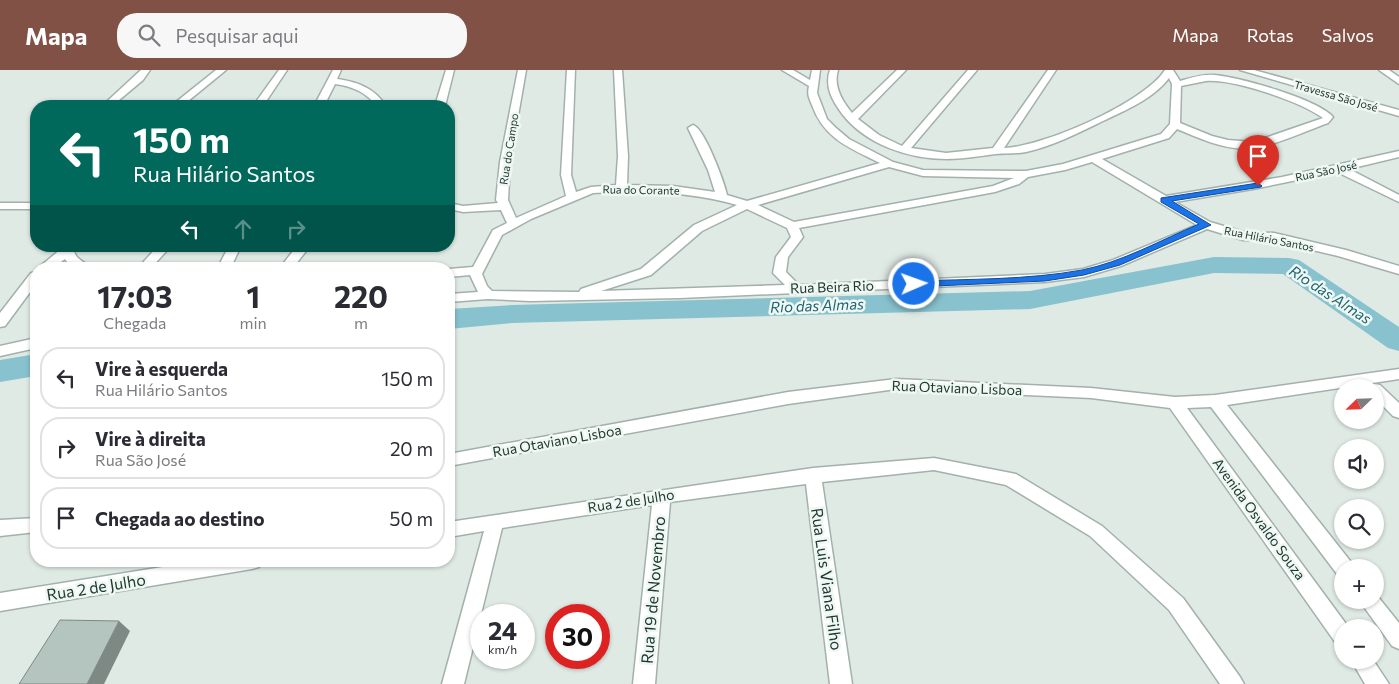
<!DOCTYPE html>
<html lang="pt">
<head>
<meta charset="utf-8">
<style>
  body { margin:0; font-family:Commissioner,sans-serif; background:#f7f7f7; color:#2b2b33; height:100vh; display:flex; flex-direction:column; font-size:19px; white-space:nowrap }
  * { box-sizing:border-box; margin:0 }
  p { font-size:16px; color:#7c7c81 }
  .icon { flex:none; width:28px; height:28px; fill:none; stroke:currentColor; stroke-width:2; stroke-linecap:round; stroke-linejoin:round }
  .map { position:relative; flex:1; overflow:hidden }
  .side { position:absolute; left:30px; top:192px; width:425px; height:305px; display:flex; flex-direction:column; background:#fff; border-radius:20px; box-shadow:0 1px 4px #0004 }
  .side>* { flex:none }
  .banner { position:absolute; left:30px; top:30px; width:425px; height:152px; border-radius:20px; box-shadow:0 1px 4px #0004; background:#00695c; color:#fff; overflow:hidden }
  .needle { width:32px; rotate:247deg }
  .tools { position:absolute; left:1334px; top:309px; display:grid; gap:10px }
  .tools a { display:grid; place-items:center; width:50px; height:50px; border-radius:50%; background:#fff; box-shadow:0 1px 4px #0004; font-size:25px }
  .speed { position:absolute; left:470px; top:534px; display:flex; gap:10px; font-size:25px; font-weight:700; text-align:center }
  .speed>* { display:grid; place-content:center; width:65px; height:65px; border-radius:50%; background:#fff; box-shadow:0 1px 4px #0004; line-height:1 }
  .speed small { font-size:12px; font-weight:400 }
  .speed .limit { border:8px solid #d22; background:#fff; color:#111 }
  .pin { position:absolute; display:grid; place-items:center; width:42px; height:42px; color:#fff; margin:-51px -21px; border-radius:50% 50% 50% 0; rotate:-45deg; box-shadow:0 0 5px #0007 }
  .pin .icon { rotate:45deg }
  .me { position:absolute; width:55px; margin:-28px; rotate:88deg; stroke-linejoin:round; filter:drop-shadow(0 0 4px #0008) }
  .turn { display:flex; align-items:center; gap:18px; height:105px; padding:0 20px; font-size:22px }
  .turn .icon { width:65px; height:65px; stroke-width:2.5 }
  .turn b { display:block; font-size:35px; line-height:42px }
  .lanes { display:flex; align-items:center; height:48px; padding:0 20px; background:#0003; justify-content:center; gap:25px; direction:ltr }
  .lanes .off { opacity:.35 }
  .eta { display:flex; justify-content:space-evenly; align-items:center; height:85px; text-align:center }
  .eta b { font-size:30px; font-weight:700; line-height:35px }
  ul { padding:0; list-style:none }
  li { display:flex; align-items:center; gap:15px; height:62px; margin:0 10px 8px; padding:0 10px; border:2px solid #e1e1e2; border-radius:20px }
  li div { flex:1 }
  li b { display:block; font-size:19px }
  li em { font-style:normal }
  header { display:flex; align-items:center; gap:30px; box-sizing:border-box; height:70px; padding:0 25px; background:#825145; color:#fff }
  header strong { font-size:24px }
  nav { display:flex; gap:28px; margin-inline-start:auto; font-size:18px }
  .search { width:350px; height:45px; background:#f7f7f7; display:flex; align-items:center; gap:12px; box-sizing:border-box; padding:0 18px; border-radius:20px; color:#7c7c81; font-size:19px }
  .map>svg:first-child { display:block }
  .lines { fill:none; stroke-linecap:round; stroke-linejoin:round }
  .river { fill:#88c2ce; fill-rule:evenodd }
  .minor-casing { stroke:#a2b1ac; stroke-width:3 }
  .minor { fill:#fff; fill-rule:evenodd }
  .shaded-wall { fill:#7e8985 }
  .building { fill:#b4c4be; stroke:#7e8985 }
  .route { fill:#1a73e8; stroke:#114b97 }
  .labels { text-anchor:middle; stroke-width:5; stroke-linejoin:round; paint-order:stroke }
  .far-street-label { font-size:11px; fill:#213933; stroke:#eff7f3 }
  .street-label { font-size:14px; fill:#213933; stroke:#eff7f3 }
  .water-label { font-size:15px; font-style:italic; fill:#1d6372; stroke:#eff7f3 }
  .near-street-label { font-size:16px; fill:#213933; stroke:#eff7f3 }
</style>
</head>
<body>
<header>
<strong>Mapa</strong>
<div class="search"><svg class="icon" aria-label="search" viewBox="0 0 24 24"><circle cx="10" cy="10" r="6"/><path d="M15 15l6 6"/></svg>Pesquisar aqui</div>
<nav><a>Mapa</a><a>Rotas</a><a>Salvos</a></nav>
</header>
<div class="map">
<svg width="1399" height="614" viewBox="0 0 1399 614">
  <rect width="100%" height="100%" fill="#dfeae5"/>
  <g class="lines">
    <path class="river" d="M1214,187L1289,188L1299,190L1399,257V281L1388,278L1283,204L1214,203L1030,239L512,253L449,259V239L512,235L1030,221Z
      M36,284V306L0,312V290Z"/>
    <g class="minor-casing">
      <path id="minor" d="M141,0H150L143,10L112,36H102Z
        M216,0H226L182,36H171Z
        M279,0H287L263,36H253Z
        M333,0H341L337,9C358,12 374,18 386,36H376C367,22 351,16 335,14L324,36H314Z
        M446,0H454L445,36H435Z
        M518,0H526L510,92L508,130L516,148L566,126L561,105L567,0H575L571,105L576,122L591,117L616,115L618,86L614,0H622L628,86L627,115L673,116L715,122L708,100L688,58L693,55C705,59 724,112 727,125L747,131L880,93C850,78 824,69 812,35C809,28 807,24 809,16L782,0H793L810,10L812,0H820L817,23L827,49L836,58L849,69L893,92L923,100L1026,101L1063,94L1161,64L1170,54L1172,14L1169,8C1153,29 1126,40 1103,51C1078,63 1053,76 1026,82C1016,84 1006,83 996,84C979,86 963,89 947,89C908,89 866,74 843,45C833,32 824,17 830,0H838C833,16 842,31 852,43L897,0H906L858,49L879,65L902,76L968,0H977L911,78L946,83L993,78L1048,0H1056L1004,78C1042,77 1144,33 1165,0H1173L1180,11C1191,8 1202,4 1214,5C1239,7 1317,29 1333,47L1328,53C1308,60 1276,75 1255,78C1229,82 1201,69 1177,59L1169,68L1102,89L1166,126L1282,107L1399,81V87L1349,99L1399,125V132L1337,102L1253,119L1175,132L1210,152L1244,162L1274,163L1346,180L1399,196V204L1338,186L1274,171L1243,170L1207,159L1121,196L1084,207L1045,212L680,228L530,231L488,229L449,232V224L478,222L470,205L449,207V199L473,197L493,160L507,153L501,140L463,142L449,139V133L463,136L498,133L496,130L500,92ZM1206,11C1233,9 1300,31 1323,48L1253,72L1228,70L1212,66L1180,53L1181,16ZM1092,92L1197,155L1113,190L1083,199L1045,204L799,215L786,202L788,187L803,167L799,158L995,122L1019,114L1028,107L1065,100ZM889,97L923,106L1014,108L993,116L794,152L758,135ZM633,121C668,122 703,125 737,135L694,155L641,199L581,219L579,222L492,221L487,216L482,204L502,165L531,149L593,123ZM747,139L787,158L791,167L776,187L773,203L785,215L601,221L651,205L702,161Z
        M1240,0H1254L1399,40V46Z
        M1379,0H1389L1399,7V14Z
        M0,133H36V139H0Z
        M62,176H74C72,189 85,191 92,199C81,199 71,200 65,189L51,199H37L61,179Z
        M158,176H171L150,199H137Z
        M229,176H241L230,199H217Z
        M297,176H310L292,199H279Z
        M36,202V214L5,256L0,257V243L31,203Z
        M36,268V278L0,286V276Z
        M1399,299V309L1227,335L1351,492L1353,498H1342V506L1337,504L1211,337L1187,338L1349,558H1342V574L1335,572L1170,338L1091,328L896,319L788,334L449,396V384L788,322L896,309L1091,318L1175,327L1215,325Z
        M1375,314L1380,315L1399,333V348L1393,346L1375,328V318H1368Z
        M934,388L1016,404L1102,456L1183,528L1240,607L1244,614H1220L1169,540L1090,466L1006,415L934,400L822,412L852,614H830L806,414L670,432L655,614H633L652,435L502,458L464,614H442L484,461L449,467V452L813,398Z
        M36,448V462L0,466V450Z
        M200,491H261L259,497L252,499L0,541V523Z
        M1375,523L1399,553V579L1392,576L1359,530H1375Z
        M1351,590H1373L1389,614H1365Z"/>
    </g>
    <use href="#minor" class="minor"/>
  </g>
  <path class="shaded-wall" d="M119,551L130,561L104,614H87Z"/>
  <path class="building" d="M60,550L119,551L87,614H19Z"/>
  <path class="route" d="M1258,113L1262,116L1261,117L1172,131L1211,155L1120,195L1084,205L1045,211L914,217L909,214L914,211C969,209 1027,210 1082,200C1122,192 1161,170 1199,154L1161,132V128Z"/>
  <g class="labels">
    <g class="far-street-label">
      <text transform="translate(1336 26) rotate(16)" y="4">Travessa São José</text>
      <text transform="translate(509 79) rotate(-81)" y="4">Rua do Campo</text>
      <text transform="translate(1326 101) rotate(-12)" y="4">Rua São José</text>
      <text transform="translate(641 120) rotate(1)" y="4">Rua do Corante</text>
      <text transform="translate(1269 169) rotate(11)" y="4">Rua Hilário Santos</text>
    </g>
    <g class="street-label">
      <text transform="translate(832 217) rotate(-2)" y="5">Rua Beira Rio</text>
      <text transform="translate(957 318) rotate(2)" y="5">Rua Otaviano Lisboa</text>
      <text transform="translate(557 371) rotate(-10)" y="5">Rua Otaviano Lisboa</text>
      <text transform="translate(631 431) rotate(-9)" y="5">Rua 2 de Julho</text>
      <text transform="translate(1259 449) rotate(54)" y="5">Avenida Osvaldo Souza</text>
    </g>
    <g class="water-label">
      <text transform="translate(1330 225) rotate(33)" y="5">Rio das Almas</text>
      <text transform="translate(817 236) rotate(-2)" y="5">Rio das Almas</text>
    </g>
    <g class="near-street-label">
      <text transform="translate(827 509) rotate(82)" y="6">Rua Luis Viana Filho</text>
      <text transform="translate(96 517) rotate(-9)" y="6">Rua 2 de Julho</text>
      <text transform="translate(653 520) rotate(-85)" y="6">Rua 19 de Novembro</text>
    </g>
  </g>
</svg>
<div class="tools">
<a><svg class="needle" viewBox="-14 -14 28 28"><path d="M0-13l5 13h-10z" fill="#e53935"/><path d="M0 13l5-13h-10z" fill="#7c7c81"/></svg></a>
<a><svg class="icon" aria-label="sound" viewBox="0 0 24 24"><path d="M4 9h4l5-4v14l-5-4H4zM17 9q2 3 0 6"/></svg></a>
<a><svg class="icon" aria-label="search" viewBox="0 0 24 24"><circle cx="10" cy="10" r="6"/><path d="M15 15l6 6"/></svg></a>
<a>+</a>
<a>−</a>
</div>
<div class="speed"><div>24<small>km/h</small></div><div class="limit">30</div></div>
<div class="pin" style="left:1258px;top:116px;background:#d93025"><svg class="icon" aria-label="arrive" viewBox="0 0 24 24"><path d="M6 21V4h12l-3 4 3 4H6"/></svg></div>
<svg class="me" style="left:914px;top:214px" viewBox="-20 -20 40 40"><circle r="17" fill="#1a73e8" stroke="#fff" stroke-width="3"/><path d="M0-11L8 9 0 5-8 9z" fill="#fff"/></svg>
<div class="banner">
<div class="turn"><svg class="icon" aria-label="left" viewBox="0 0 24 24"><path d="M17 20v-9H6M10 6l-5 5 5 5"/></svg><div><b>150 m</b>Rua Hilário Santos</div></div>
<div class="lanes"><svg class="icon" aria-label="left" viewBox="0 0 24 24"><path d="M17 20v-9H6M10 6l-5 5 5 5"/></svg><svg class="icon off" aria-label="ahead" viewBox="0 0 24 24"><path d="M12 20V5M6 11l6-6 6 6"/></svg><svg class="icon off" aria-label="right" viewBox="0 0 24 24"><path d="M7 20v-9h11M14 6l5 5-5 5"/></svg></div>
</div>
<section class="side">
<div class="eta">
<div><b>17:03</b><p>Chegada</p></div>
<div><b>1</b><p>min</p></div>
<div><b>220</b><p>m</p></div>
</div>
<ul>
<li><svg class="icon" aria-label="left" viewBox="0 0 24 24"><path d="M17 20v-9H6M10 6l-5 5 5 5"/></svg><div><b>Vire à esquerda</b><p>Rua Hilário Santos</p></div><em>150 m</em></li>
<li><svg class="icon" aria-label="right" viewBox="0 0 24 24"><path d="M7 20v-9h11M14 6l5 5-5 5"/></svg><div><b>Vire à direita</b><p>Rua São José</p></div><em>20 m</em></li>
<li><svg class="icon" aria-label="arrive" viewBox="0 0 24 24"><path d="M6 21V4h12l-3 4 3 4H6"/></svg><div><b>Chegada ao destino</b></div><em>50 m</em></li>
</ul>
</section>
</div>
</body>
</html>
